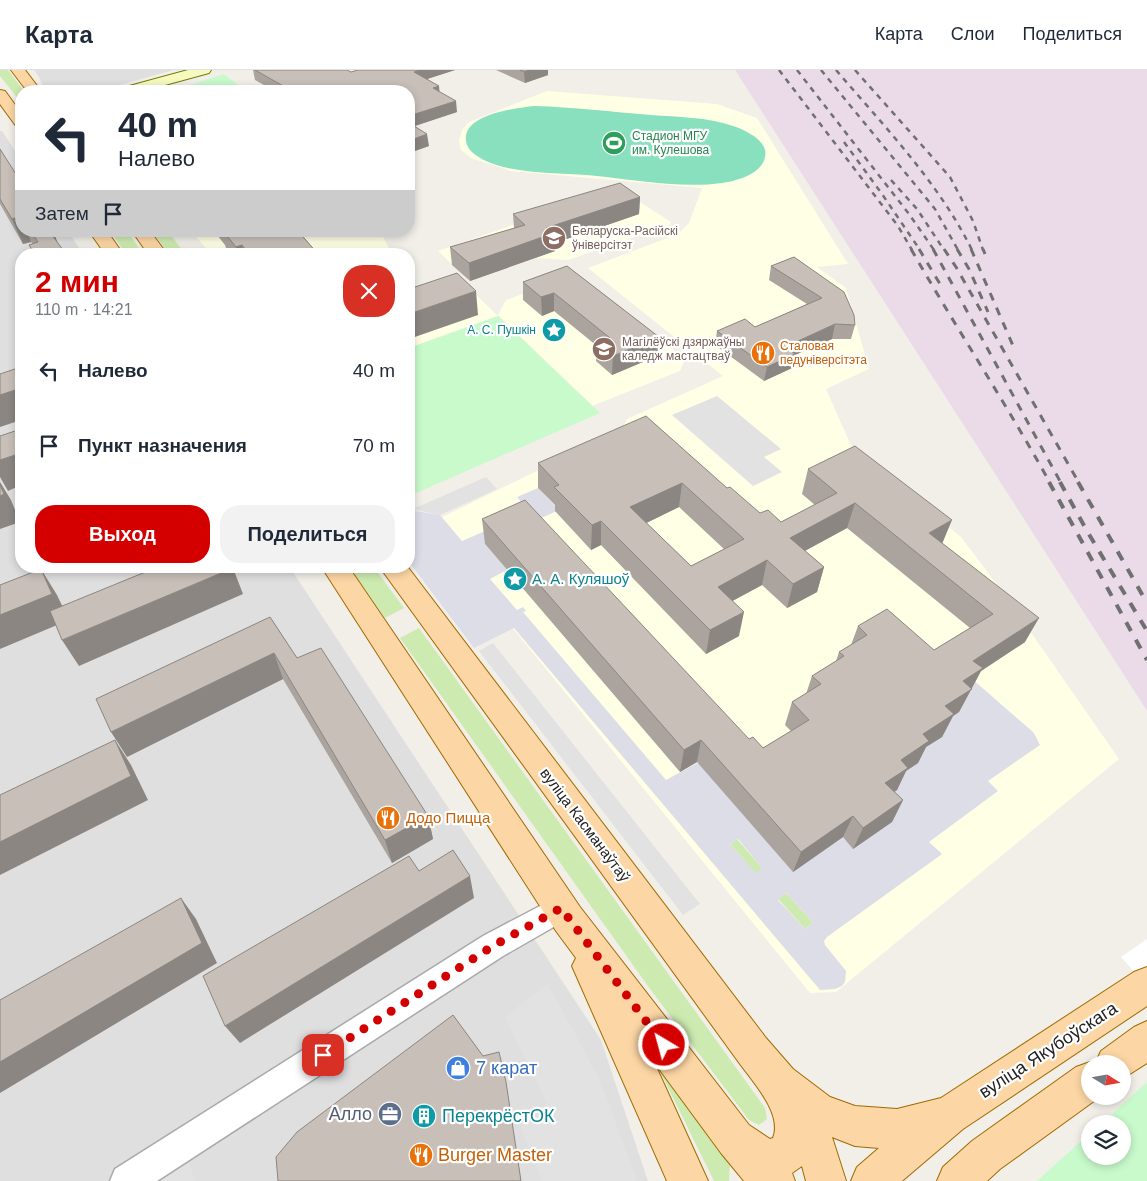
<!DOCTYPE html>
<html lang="ru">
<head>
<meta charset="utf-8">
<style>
  body { margin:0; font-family:Arial,sans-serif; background:#f2f2f3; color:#1f2937; height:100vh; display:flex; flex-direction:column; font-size:19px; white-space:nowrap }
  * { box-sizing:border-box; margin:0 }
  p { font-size:16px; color:#747a83 }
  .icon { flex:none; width:28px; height:28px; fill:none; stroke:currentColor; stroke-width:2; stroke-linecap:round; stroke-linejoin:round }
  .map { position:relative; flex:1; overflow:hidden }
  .drawer { position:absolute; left:15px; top:178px; width:400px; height:325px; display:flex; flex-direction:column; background:#fff; border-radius:20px; box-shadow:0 2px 8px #0003 }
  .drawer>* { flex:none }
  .guide { position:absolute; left:15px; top:15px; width:400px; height:152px; border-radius:20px; box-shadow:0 2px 8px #0003; background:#fff; color:#1f2937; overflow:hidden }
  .needle { width:32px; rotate:101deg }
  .controls { position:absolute; left:1081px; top:985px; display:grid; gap:10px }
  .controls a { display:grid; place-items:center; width:50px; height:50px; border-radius:50%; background:#fff; box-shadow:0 2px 8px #0003; font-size:25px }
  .pin { position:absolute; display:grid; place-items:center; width:42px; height:42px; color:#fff; margin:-21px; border-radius:10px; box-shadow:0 2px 8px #0006 }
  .me { position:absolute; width:55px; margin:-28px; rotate:323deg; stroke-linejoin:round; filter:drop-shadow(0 0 4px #0008) }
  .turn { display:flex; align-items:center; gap:18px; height:105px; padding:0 20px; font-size:22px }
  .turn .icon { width:65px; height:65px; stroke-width:2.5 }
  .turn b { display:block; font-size:35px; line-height:42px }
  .then { display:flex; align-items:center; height:48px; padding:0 20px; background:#0003; gap:10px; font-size:19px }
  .round { display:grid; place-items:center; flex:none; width:52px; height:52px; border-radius:20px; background:#f2f2f3 }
  .head { display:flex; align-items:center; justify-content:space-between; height:85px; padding:0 20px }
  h1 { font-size:30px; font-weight:600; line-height:38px; color:#d40000 }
  .button { display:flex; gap:10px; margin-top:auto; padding:10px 20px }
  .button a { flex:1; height:58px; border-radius:20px; background:#d40000; color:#fff; font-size:20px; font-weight:600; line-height:58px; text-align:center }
  .button a+a { background:#f2f2f3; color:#1f2937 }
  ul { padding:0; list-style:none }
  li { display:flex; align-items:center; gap:15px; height:75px; padding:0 20px }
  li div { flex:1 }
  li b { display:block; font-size:19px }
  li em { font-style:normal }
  header { display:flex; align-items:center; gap:30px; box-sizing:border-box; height:70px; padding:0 25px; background:#fff; border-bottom:1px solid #e0e1e3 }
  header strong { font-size:24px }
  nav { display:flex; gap:28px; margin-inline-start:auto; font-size:18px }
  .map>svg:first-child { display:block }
  .residential { fill:#e0dfdf }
  .industrial { fill:#ebdbe8 }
  .education { fill:#ffffe5 }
  .grass { fill:#cdebb0 }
  .park { fill:#c8facc }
  .pitch { fill:#88e0be }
  .parking { fill:#e2e2e2 }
  .plaza { fill:#dddde8; fill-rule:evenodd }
  .pier { fill:#fff }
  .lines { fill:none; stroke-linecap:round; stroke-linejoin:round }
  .minor-casing { stroke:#a9a9a9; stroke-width:3 }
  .secondary-casing { stroke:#707d05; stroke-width:2 }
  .primary-casing { stroke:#a06b00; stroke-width:2 }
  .minor { fill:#fff; fill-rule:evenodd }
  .secondary { fill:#f7fabf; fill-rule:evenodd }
  .primary { fill:#fcd6a4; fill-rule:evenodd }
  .rail-far2 { stroke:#707070; stroke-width:2.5; stroke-dasharray:5.5 5.5; stroke-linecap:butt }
  .rail-far1 { stroke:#707070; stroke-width:3; stroke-dasharray:8 8; stroke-linecap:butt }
  .rail { stroke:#707070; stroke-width:4; stroke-dasharray:10 10; stroke-linecap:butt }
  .wall { fill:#aba49e; fill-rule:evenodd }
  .shaded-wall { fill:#8b8681 }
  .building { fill:#c7bfb8; stroke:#8b8681; fill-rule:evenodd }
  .route { stroke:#d40000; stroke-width:9; stroke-dasharray:0 16.2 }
  .labels { text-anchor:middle; stroke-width:4.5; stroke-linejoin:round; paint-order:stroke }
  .far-leisure-label { font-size:12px; fill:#27864d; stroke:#fff; text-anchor:start }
  .far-education-label { font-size:12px; fill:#785e54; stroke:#fff; text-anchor:start }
  .far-culture-label { font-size:12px; fill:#0d838f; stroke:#fff; text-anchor:end }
  .far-food-label { font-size:12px; fill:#c56008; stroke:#fff; text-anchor:start }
  .culture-label { font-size:15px; fill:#0d838f; stroke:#fff; text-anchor:start }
  .food-label { font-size:15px; fill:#c56008; stroke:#fff; text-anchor:start }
  .street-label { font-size:15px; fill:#222; stroke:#fff }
  .near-street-label { font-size:18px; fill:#222; stroke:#fff }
  .near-shop-label { font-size:18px; fill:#366cbe; stroke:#fff; text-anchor:start }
  .near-service-label { font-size:18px; fill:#4e5e75; stroke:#fff; text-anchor:end }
  .near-culture-label { font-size:18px; fill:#0d838f; stroke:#fff; text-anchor:start }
  .near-food-label { font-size:18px; fill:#c56008; stroke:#fff; text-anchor:start }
</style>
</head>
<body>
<header>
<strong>Карта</strong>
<nav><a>Карта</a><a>Слои</a><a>Поделиться</a></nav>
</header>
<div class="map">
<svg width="1147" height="1111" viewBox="0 0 1147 1111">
  <rect width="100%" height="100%" fill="#f2efe9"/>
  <path class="residential" d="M34,0H173L99,21H45L39,7Z
    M0,61H2L21,90V161H68L83,184H21V496H289L601,970L648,1111H0Z"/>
  <path class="industrial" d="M735,0H1147V641L981,382Z"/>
  <path class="education" d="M547,21L717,34L757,48L848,194L817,197L846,218L869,299L826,319L853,380L961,467L1007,528L1119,689L836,922L810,923L428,454L621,360L627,349L723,306L588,198L678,164L689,153L702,118L511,101L471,88L461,80L459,71L462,60L469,52Z
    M621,120L671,152L670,155L568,190L536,188L470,211L438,181L610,121Z
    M191,161H380L392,184H211Z
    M573,206L588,213L685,289L680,301L592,336L498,245L506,230Z
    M467,216L498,246L409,278V236Z"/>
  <path class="grass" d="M0,0H8L24,21H21V29L19,30L0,6Z
    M110,161H127L143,184H126Z
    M152,161H168L185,184H169Z
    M349,496H373L404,538L385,548Z
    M419,558L765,1038L767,1049L759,1055L749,1050L650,919L400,568Z
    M737,769L763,799L756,804L730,774Z
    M786,823L813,852L805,859L778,829Z
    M645,971L730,1094L729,1111H714Z"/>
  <path class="park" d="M224,4L246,21H170Z
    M498,246L600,343L409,426V278Z
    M1147,1012V1111H1037L1090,1063V1086H1122V1054H1101Z"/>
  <path class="pitch" d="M534,36C573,37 612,42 651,45C678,47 707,47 733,56C745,60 769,71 765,87C762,104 737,111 722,113C681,119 629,109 587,105C557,103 514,104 486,91C478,87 467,81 466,71C462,44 517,38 534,36Z"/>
  <path class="parking" d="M717,326L781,379L764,387L782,402L753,416L672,345Z
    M486,407L497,419L440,445L413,439Z
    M493,573L700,834L683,845L479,581Z
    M548,914L600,1010L637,1111H542L520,1055L547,1033L505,947Z
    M189,1093L195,1111H161Z"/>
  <path class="plaza" d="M538,418L559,440L485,474L507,500L490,509L517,540L523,537L526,541L523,542L666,710L697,693L843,767L854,778L892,752L875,735L911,687L941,667L971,608L1033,662L1036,667L1040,675L988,711L998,721L929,772L942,784L827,867L824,871L825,875L846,901L845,912L842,916L835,919L820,920L514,558L474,578L409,492V440L440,445L462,471L522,445L526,438L517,427ZM738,769L762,798L756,803L730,774ZM786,823L813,852L805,859L778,830Z"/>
  <path class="pier" d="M1147,869V916L1121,887Z"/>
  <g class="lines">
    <g class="minor-casing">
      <path id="minor" d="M561,825L571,829L575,838L571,847L503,886L157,1111H110L115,1099L483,866Z"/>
    </g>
    <g class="secondary-casing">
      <path id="secondary" d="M188,0H211L209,3L143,21H120L122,18Z"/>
    </g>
    <g class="primary-casing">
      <path id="primary" d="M11,0H25L41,21H27Z
        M0,20L5,21L21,43V58L16,56L0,34Z
        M89,161H107L123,184H105Z
        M132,161H150L167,184H148Z
        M321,496H348L580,837L749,1055L770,1069L773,1068C783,1044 753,1012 740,994L379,496H407L766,968L793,999L830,1027L855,1036L897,1039L941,1028L1134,902L1147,897V936L963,1059L902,1111H851L857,1097L879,1078L855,1076L832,1067L846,1111H806L802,1096L792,1103L795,1111H744L721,1083L654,992L708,1111H667L572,896L576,888L556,861Z
        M1147,951V993L1122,1009V994H1095L1101,981L1134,957Z
        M1090,992L1095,994H1090V1026H1101L1000,1099L987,1111H937L943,1097L972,1071L1076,997Z"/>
    </g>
    <use href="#minor" class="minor"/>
    <use href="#secondary" class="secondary"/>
    <use href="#primary" class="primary"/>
    <path class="rail-far2" d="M779,0L898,156L912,180
      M797,0L909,144L934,180
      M821,0L935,139L958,180
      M836,0C884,56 939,113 972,180
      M855,0L950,107L973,151L983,180
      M844,72L882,124L920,180
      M891,110L917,139L944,180"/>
    <path class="rail-far1" d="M911,179C956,258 1006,333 1050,413
      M919,179L940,214
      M933,179L1061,413
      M944,179L956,197L1079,413
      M957,179L969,199L988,242
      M971,179L1014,278
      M983,179L985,184"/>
    <path class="rail" d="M1049,412L1147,590
      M1060,412L1087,461L1147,561
      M1078,412L1147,533"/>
  </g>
  <path class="wall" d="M253,0H347L351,2L455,0L427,9L439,21L457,42L414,56L429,76L409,83V21H270L273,20L255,10Z
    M496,0H548V5L525,13Z
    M0,79L21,112V161H53L57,172L66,184H33L29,175L33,174L31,172L23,174L0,134Z
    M640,127L639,144L555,173V181L470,211L452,195L450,177L514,158L513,144Z
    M214,161H298L318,184H229L227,181L225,175Z
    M794,187L855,255L851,269H832L795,285L792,298L764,311L715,275L717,261L755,257L807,234L769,210L771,196Z
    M567,196L659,267L657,286L612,305L596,291L597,276L554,241L542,246L523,230V212Z
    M538,393L727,418L760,443L781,452L815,435L802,424L808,399L943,474L1025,572L981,601L959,642L953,646L942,667L926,677L918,693L906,701L897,720L894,722L903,730L892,752L853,779L843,767L793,802L697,692L680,702L485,474L482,449L749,669L763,678L791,661L785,655L792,632L806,624L812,606L836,591L839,582L851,575L858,556L934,580L970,558L847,458L805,481L824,497L817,522L787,538L762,515L732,531L739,566L706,584L601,475L591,480L555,441V435L538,418ZM679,437L724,479L691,496L646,453Z
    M270,547L297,588L428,746L433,769L392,793L283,609L127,687Z"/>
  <path class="shaded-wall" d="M420,0H455L415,13L414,2Z
    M530,0H548V5L525,13L524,2Z
    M439,16L440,27L433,18Z
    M341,18L342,21H329Z
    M456,31L457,42L409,58V46Z
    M427,64L429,76L409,83V71Z
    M640,127L639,144L555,173V181L470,211L469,193L546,158Z
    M20,146L21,149V161H27L31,172L23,174L12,149Z
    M48,161H53L61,181Z
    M242,175L244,184H237L236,177Z
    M476,221L478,245L409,269V244Z
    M554,223V241L542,246L541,227Z
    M835,254L832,269L795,285L792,298L764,311L767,297L785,277Z
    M659,267L657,286L612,305L613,286Z
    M21,318V350L0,357V325Z
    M21,383V415L8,421L0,407V390Z
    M0,412L11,430L20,452L0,459Z
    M682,413L679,437L628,462L630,437Z
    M855,433L847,458L784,492L790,468Z
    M952,450L942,474L929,463Z
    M601,451V475L591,480L592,455Z
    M767,490L762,515L714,541L718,517Z
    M824,497L817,522L787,538L793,514Z
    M233,498L243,524L79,596L62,570Z
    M41,499L57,525L69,550L0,579V545Z
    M744,542L739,566L706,584L710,560Z
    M1039,548L1025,572L981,601L959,642L953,646L942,667L926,677L918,693L906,701L897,720L875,735L885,713L901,690L923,664L945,636L973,591Z
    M274,583L283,609L127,687L111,662Z
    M115,670L131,695L148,730L0,805V772Z
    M701,670L697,692L680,702L684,680Z
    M903,730L892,752L853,779L863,758Z
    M428,746L433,769L392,793L385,770Z
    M853,746L843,767L793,802L801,782Z
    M470,806L474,828L240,973L225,956Z
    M181,828L196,849L217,893L0,1023V992Z"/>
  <path class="building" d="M255,0H347L351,2L358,0H420L414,2L439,16L433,18L456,31L409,46V21H347L341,18L329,21H270L285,17Z
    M520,0H530L524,2Z
    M409,53L427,64L409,71Z
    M0,79L21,112V148L20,146L12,149L0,129Z
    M620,113L640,127L546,158L554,163L469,193L450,177L525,155L513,144Z
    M31,161H49L66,184H35L29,175L38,172Z
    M223,161H298L318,184H249L242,175L236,177Z
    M794,187L844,222L854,245L855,255L835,254L785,277L795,284L767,297L717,261L745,249L755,257L822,228L771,196Z
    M567,196L659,267L613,286L597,273L610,268L554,223L541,227L523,212Z
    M457,203L476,221L409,244V219Z
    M21,297V318L0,325V304Z
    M646,346L727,418L730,417L760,443L768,440L781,452L837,423L808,399L855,376L952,450L929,463L1039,548L973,591L983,598L963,611L972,619L945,636L954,644L923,664L929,671L901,690L908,698L885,713L903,730L863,758L853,746L801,782L701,670L684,680L482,449L525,430L749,669L753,667L763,678L809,650L792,632L821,614L812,606L844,586L839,582L867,565L858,556L887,539L934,580L993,544L855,433L790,468L824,497L793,514L767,490L718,517L744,542L710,560L601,451L592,455L554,417L559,415L538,393ZM682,413L744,469L691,496L630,437Z
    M21,359V383L0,390V366Z
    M0,415L4,424L0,426Z
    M160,496H232L233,498L62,570L50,541Z
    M41,499L52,524L0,545V515Z
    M270,547L297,588L321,578L428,746L385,770L274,583L111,662L96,629Z
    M115,670L131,706L0,772V725Z
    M453,780L470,806L225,956L203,906L409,786L419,801Z
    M181,828L202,873L0,992V930Z
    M453,945L483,986L499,982L506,1012L521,1111H278L276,1087L297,1062Z"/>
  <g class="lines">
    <path class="route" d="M323,985L493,876L561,838L664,975"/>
  </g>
  <defs>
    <g id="stadium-disc" transform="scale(1.25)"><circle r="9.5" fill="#2e9e5b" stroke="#fff"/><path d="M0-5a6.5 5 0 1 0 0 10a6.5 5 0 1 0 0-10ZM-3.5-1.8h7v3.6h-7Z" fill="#fff"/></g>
    <g id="university-disc" transform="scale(1.25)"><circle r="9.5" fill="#8d6e63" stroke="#fff"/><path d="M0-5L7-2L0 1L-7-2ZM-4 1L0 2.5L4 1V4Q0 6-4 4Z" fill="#fff"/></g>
    <g id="sight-disc" transform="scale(1.25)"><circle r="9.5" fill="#0f9aa8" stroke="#fff"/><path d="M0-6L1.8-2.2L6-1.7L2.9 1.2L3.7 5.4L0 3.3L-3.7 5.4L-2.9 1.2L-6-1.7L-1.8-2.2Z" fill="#fff"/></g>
    <g id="restaurant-disc" transform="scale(1.25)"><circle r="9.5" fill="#e8710a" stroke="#fff"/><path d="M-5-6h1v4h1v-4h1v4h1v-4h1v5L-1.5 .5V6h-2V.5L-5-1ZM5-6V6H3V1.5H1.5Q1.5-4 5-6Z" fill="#fff"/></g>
    <g id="shop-disc" transform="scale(1.25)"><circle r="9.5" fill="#3f7fe0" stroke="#fff"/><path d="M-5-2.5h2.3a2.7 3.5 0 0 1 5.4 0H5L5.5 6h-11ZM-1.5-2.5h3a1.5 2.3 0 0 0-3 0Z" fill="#fff"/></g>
    <g id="office-disc" transform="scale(1.25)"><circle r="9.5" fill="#5c6f8a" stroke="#fff"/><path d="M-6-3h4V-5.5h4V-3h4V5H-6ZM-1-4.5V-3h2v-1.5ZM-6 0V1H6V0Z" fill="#fff"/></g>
    <g id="building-disc" transform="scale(1.25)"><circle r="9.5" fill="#0f9aa8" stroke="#fff"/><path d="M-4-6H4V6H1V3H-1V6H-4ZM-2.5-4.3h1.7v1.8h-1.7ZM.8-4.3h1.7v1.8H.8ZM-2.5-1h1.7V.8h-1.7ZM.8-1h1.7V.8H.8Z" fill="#fff"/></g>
  </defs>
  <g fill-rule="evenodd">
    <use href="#stadium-disc" x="614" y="73"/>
    <use href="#university-disc" x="554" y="168"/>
    <use href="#sight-disc" x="554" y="260"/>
    <use href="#university-disc" x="604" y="279"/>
    <use href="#restaurant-disc" x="763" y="283"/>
    <use href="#sight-disc" x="515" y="509"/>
    <use href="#restaurant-disc" x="388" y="748"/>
    <use href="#shop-disc" x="458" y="998"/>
    <use href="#office-disc" x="390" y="1044"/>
    <use href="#building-disc" x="424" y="1046"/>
    <use href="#restaurant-disc" x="421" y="1085"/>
  </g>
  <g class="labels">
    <g class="far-leisure-label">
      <text x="632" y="70">Стадион МГУ<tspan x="632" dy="14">им. Кулешова</tspan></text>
    </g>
    <g class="far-education-label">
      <text x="572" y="165">Беларуска-Расійскі<tspan x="572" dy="14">ўніверсітэт</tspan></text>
      <text x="622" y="276">Магілёўскі дзяржаўны<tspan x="622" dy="14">каледж мастацтваў</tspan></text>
    </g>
    <g class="far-culture-label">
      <text x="536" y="264">А. С. Пушкін</text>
    </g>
    <g class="far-food-label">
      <text x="780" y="280">Сталовая<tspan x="780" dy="14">педуніверсітэта</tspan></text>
    </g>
    <g class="culture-label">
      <text x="532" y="514">А. А. Куляшоў</text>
    </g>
    <g class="food-label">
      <text x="406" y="753">Додо Пицца</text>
    </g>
    <g class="street-label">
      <text transform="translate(585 755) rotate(53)" y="5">вуліца Касманаўтаў</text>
    </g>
    <g class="near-street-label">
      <text transform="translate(1048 980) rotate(-33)" y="6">вуліца Якубоўскага</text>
    </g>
    <g class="near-shop-label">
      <text x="476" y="1004">7 карат</text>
    </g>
    <g class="near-service-label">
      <text x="372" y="1050">Алло</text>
    </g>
    <g class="near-culture-label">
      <text x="442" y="1052">ПерекрёстОК</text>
    </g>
    <g class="near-food-label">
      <text x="438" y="1091">Burger Master</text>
    </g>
  </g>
</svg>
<div class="controls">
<a><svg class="needle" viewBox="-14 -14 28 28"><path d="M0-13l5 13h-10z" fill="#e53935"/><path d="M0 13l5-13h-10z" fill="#747a83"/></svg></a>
<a><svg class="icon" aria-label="layers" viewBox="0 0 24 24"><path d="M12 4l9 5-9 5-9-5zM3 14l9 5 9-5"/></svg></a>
</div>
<div class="pin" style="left:323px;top:985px;background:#d93025"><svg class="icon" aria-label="arrive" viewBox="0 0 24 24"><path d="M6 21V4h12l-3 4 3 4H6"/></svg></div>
<svg class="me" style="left:664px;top:975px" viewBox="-20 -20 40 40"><circle r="17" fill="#d40000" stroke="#fff" stroke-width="3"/><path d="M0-11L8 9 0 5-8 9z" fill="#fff"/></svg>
<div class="guide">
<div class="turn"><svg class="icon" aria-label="left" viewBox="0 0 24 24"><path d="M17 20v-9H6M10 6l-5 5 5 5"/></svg><div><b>40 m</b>Налево</div></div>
<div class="then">Затем<svg class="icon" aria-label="arrive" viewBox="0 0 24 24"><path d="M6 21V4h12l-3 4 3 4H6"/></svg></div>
</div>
<section class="drawer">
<div class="head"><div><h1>2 мин</h1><p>110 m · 14:21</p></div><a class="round" style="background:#d93025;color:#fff"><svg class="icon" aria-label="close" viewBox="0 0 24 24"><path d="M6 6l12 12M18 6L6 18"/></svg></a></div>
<ul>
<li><svg class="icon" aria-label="left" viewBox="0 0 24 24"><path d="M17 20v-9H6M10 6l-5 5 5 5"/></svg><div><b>Налево</b></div><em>40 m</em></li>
<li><svg class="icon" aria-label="arrive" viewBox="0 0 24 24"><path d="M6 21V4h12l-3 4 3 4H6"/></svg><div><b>Пункт назначения</b></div><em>70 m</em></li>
</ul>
<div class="button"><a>Выход</a><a>Поделиться</a></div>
</section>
</div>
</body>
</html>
